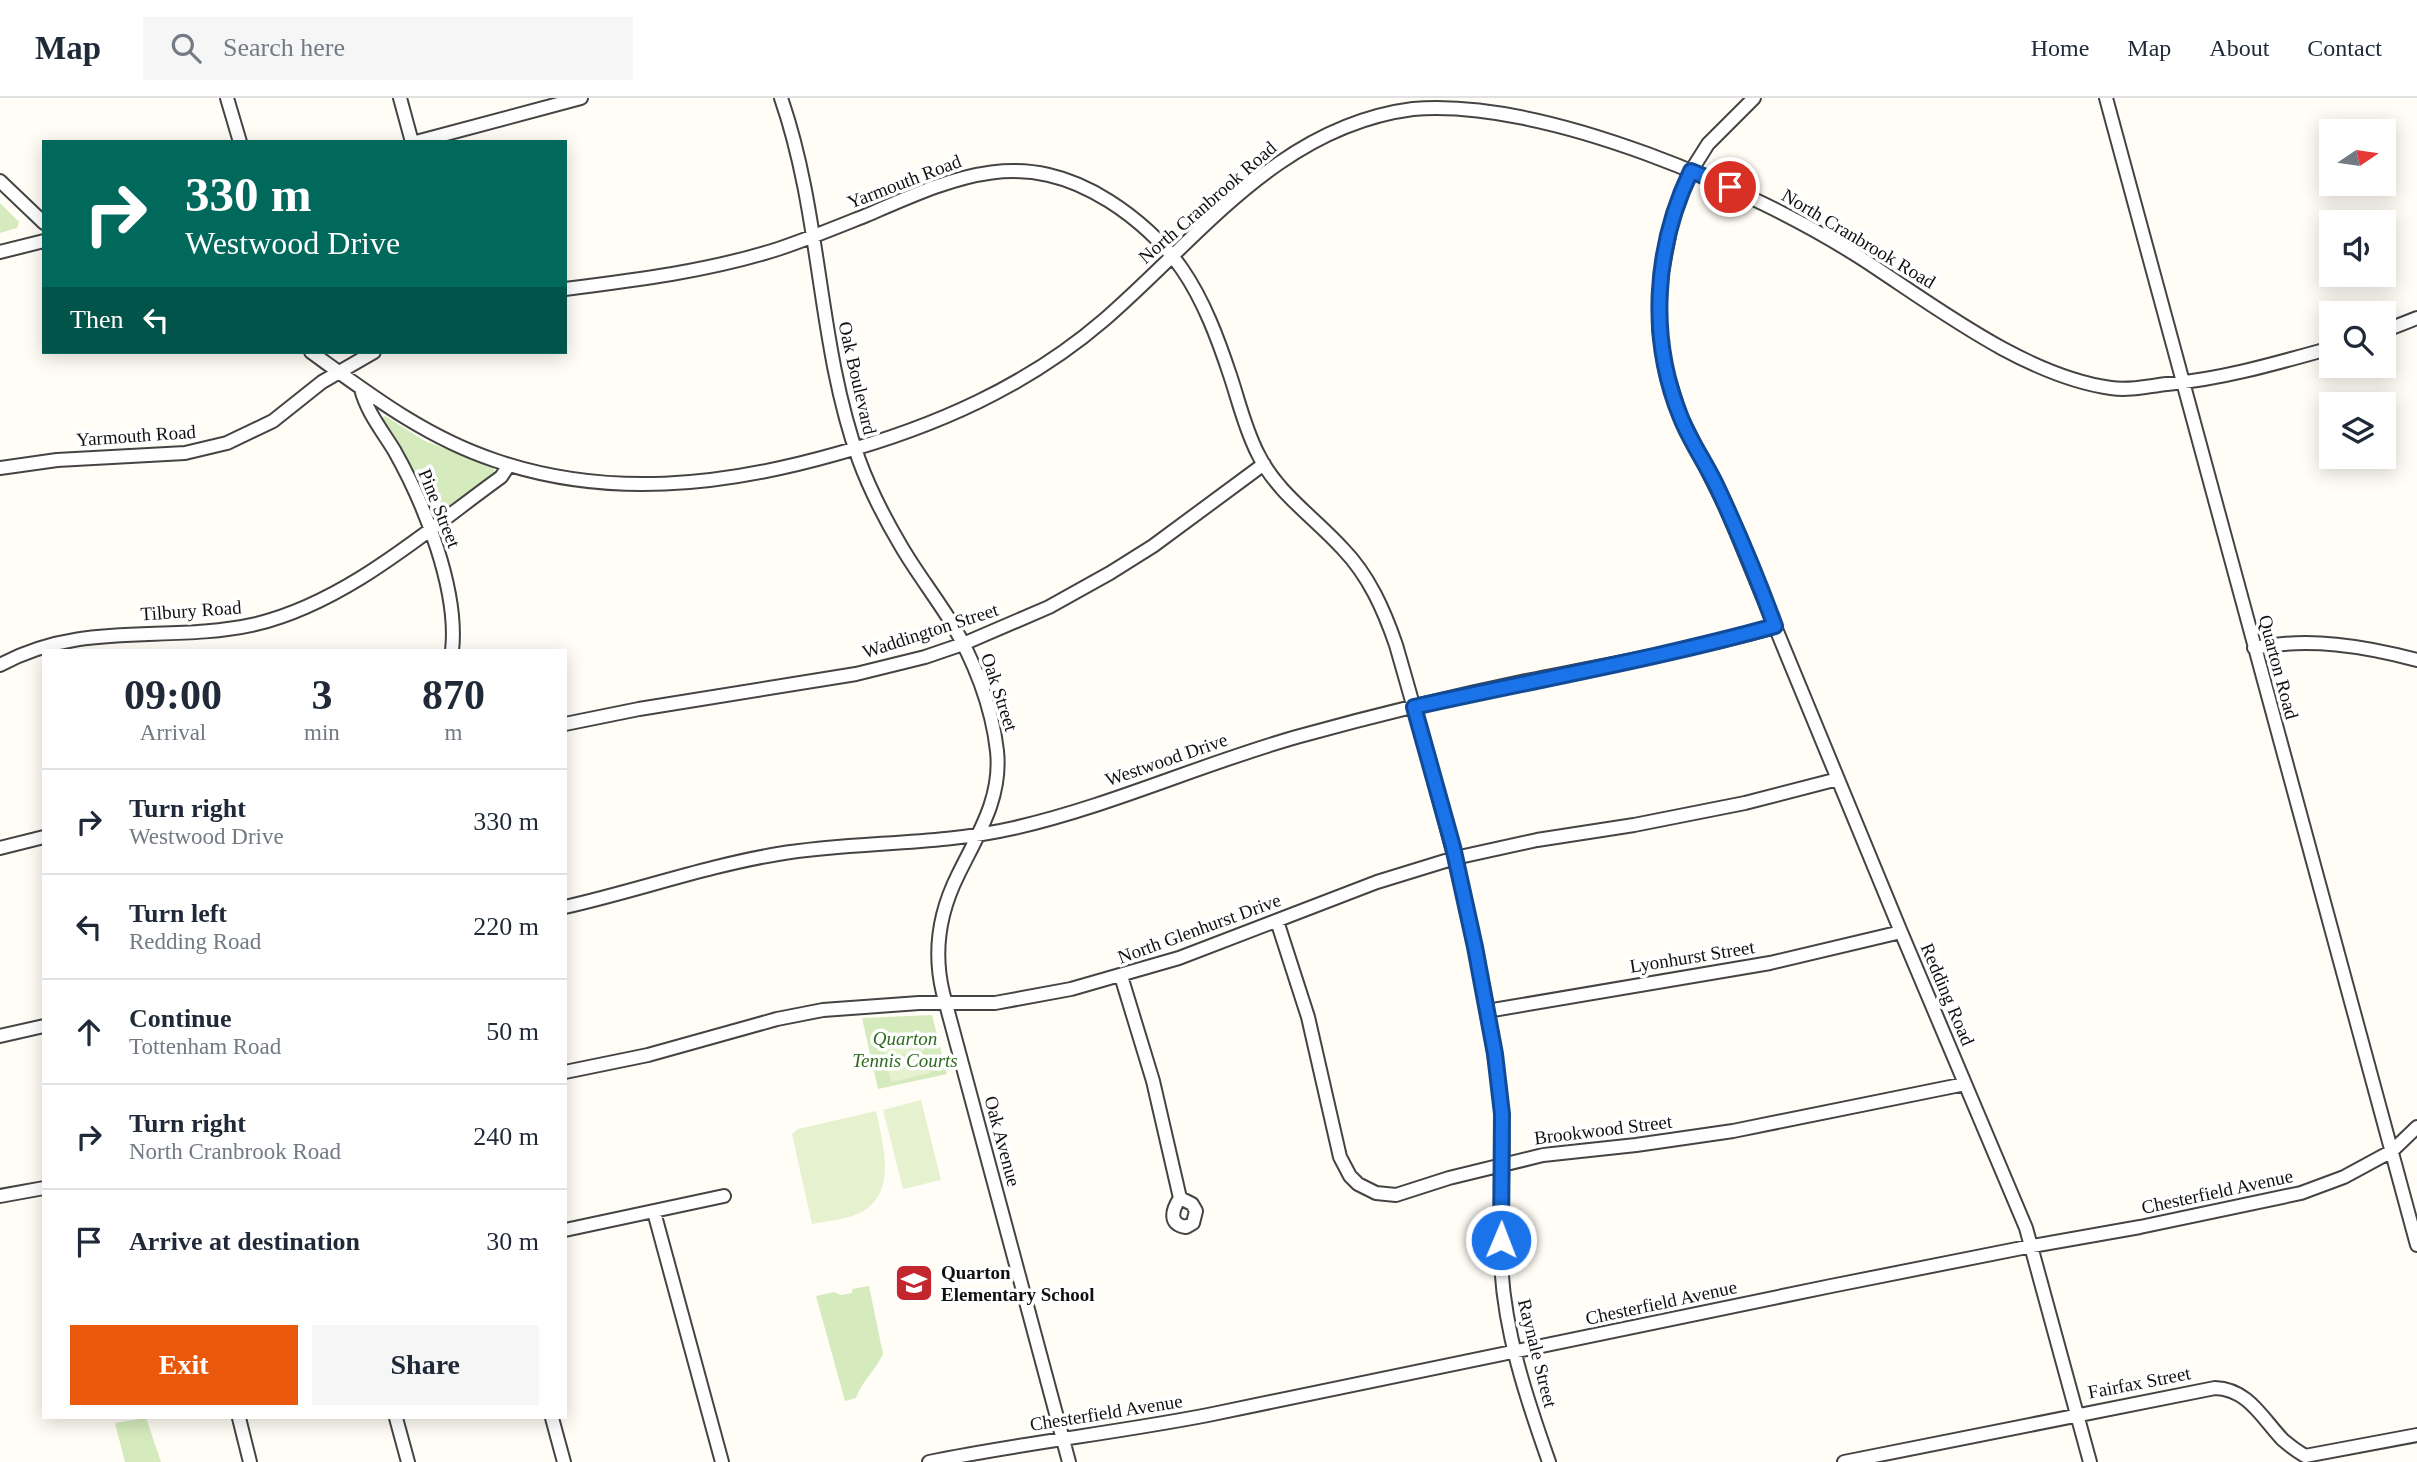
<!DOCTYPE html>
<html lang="en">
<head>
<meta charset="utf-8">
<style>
  body { margin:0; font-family:Georgia,serif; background:#f6f6f7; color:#1f2937; height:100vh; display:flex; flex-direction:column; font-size:26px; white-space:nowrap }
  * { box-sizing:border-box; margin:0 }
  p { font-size:23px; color:#747a83 }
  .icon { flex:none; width:38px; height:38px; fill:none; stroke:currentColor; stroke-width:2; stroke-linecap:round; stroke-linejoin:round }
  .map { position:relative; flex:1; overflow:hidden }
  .side { position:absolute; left:42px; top:551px; width:525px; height:770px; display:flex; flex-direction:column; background:#fff; border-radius:0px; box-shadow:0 4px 18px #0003 }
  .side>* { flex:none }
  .top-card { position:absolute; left:42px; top:42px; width:525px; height:214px; border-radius:0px; box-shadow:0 4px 18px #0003; background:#00695c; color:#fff; overflow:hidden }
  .needle { width:46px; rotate:77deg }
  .tools { position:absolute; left:2319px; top:21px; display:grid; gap:14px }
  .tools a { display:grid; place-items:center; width:77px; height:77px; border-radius:0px; background:#fff; box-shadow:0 4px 18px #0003; font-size:35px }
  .pin { position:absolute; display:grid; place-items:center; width:60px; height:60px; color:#fff; margin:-30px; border:4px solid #fff; border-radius:50%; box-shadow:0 2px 7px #0007 }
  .me { position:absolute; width:77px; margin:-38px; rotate:1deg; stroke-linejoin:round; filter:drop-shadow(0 0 5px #0008) }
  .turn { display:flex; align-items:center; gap:24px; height:147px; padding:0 28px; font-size:32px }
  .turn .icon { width:91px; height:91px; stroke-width:2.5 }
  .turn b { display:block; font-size:49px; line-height:60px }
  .then { display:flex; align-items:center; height:66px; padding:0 28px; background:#0003; gap:14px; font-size:26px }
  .eta { display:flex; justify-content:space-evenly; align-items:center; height:119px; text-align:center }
  .eta b { font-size:42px; font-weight:600; line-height:49px }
  .primary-button { display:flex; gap:14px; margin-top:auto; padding:14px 28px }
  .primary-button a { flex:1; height:80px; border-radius:0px; background:#ea580c; color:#fff; font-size:28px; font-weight:600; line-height:80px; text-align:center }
  .primary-button a+a { background:#f6f6f7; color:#1f2937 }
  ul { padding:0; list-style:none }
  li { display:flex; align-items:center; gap:21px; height:105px; padding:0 28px; border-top:2px solid #e0e1e3 }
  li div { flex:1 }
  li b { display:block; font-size:26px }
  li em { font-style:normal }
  header { display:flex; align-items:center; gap:42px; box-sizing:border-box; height:98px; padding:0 35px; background:#fff; border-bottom:2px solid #e0e1e3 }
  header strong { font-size:33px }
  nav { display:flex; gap:38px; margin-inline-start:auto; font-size:24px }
  .search { width:490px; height:63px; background:#f6f6f7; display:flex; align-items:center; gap:18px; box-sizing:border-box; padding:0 24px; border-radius:0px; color:#747a83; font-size:26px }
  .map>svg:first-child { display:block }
  .green { fill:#d5ebbd }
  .pitch { fill:#e6f2cf }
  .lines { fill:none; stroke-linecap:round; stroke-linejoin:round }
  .minor-casing { stroke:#444; stroke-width:16 }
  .minor { stroke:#fff; stroke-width:12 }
  .route-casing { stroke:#114b97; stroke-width:18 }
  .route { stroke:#1a73e8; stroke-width:12 }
  .labels { text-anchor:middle; stroke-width:7; stroke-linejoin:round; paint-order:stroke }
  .street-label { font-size:19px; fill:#111; stroke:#fff }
  .park-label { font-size:19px; font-style:italic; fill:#2f6b1f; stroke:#fff }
  .poi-label { font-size:19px; font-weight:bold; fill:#111; stroke:#fff; text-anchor:start }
</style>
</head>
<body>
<header>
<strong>Map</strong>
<div class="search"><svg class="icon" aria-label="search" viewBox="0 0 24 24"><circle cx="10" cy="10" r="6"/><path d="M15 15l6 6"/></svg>Search here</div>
<nav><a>Home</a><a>Map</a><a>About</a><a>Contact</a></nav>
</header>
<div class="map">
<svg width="2417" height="1364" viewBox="0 0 2417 1364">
  <rect width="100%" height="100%" fill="#fffdf5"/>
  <path class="green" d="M0,105L19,124L17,130L0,135Z
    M385,318L425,343L493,369L495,374L490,380L439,416H435L402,352L381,320Z
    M932,917L947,976L878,991L862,920Z
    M869,1188L883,1256C875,1273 862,1283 856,1300L845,1303L816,1198L834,1194L841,1197L852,1195V1191Z
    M146,1320L161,1364H125L115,1325Z"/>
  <path class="pitch" d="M921,934L925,952L886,960L882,942Z
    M926,957L930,975L891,984L887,966Z
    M921,1002L941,1082L903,1091L883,1012Z
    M876,1013C883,1047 900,1100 855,1117C842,1122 826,1123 812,1126L792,1036L798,1031Z"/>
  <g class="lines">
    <g class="minor-casing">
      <path id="minor" d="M227,0L240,44
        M400,0L412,44
        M781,0C822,118 817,245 859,362C870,392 885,421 901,448C916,474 935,498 951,524C974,562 992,608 997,653C1002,700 978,736 958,777C939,815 933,854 943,895L1069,1364
        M1754,0L1708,46L1691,73L1673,117L1661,179L1659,231L1665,269L1680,317L1727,412L1901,834L2026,1130L2090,1364
        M2106,0L2417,1147
        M416,44L581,0
        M0,83L44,125
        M0,154L44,143
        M565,191C637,182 709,173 778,151C808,141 837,129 867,117C953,80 1020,47 1109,103C1136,120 1164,145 1182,171C1204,203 1218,241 1230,277C1239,304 1245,331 1258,356C1277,395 1314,419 1343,451C1369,478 1384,512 1396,547C1438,693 1480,839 1499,990C1507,1048 1499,1106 1501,1164C1504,1233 1526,1299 1549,1364
        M2384,233L2417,220
        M311,254C369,296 425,339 494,362C607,401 723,388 836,356C934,329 1026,289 1104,222C1200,139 1279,28 1413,11C1545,0 1754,91 1864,162C1936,209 2025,278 2111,290C2130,293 2148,288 2167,286C2223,281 2277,265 2331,250
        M361,291C367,314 381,331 394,352C424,405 459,492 452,553
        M0,370L57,362L185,355L227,345L273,323L322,284L374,254
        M2254,550C2309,539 2364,548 2417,562
        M0,567C85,521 167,546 256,526C347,504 426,433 501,379L509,367
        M565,626L639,611L856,576L925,559L963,546L1049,509L1110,475L1153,448L1264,366
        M0,750L44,739
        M565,809C636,793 706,768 778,756C856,743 936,748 1014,730C1111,708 1203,665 1300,638C1376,617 1454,598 1531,582C1613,566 1695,551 1775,529
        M1277,823L1308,919L1340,1059L1350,1078L1358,1086L1376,1095L1396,1097L1449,1080L1543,1057L1636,1047L1733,1033L1965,986
        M1121,878L1153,983L1180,1100C1172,1112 1168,1126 1186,1129L1193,1125L1196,1113L1192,1106L1180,1100
        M1487,913L1770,865L1901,834
        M0,938L44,928
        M565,974L648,957L777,921L823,912L919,905H995L1071,891L1179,860L1377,784L1455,760L1537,742L1634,727L1745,705L1838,681
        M0,1098L44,1090
        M654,1114L722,1364
        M565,1132L724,1098
        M239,1320L250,1364
        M396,1320L408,1364
        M552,1320L564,1364
        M929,1364C1022,1345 1115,1335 1208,1317L1831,1188L2032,1148L2140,1129L2301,1095L2344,1079L2392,1053L2417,1029
        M1844,1364L2215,1290C2248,1291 2262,1320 2283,1342C2290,1348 2297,1353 2305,1358L2417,1337"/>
    </g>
    <use href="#minor" class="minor"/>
  </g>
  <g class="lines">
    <g class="route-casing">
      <path id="route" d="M1501,1142L1502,1016L1495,956L1475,849L1453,749L1414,609C1535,582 1656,561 1775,528C1758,482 1739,436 1718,391C1707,367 1691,345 1681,320C1648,240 1654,150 1691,73L1730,89"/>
    </g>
    <use href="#route" class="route"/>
  </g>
  <defs>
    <g id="school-square" transform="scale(2.0125)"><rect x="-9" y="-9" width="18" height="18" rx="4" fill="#c4262e" stroke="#fff"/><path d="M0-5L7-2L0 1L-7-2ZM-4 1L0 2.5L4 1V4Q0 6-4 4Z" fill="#fff"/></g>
  </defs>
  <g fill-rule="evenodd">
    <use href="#school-square" x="914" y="1185"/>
  </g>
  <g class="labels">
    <g class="street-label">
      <text transform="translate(904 83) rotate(-21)" y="7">Yarmouth Road</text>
      <text transform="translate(1207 104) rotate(-41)" y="7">North Cranbrook Road</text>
      <text transform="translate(1859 140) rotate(31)" y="7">North Cranbrook Road</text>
      <text transform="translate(858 280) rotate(77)" y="7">Oak Boulevard</text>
      <text transform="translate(136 337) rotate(-4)" y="7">Yarmouth Road</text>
      <text transform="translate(440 410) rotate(68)" y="7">Pine Street</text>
      <text transform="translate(191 512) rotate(-4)" y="7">Tilbury Road</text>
      <text transform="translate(930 532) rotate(-18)" y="7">Waddington Street</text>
      <text transform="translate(2279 569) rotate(75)" y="7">Quarton Road</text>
      <text transform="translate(1000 594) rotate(72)" y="7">Oak Street</text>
      <text transform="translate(1166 661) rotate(-19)" y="7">Westwood Drive</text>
      <text transform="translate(1199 830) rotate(-20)" y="7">North Glenhurst Drive</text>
      <text transform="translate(1692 858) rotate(-9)" y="7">Lyonhurst Street</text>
      <text transform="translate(1948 896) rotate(67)" y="7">Redding Road</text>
      <text transform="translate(1603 1031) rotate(-7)" y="7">Brookwood Street</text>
      <text transform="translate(1003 1043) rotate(75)" y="7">Oak Avenue</text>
      <text transform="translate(2217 1093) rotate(-12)" y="7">Chesterfield Avenue</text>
      <text transform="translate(1661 1204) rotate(-12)" y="7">Chesterfield Avenue</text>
      <text transform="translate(1538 1255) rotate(76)" y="7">Raynale Street</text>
      <text transform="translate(2139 1284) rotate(-11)" y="7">Fairfax Street</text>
      <text transform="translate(1106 1314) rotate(-9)" y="7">Chesterfield Avenue</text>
    </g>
    <g class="park-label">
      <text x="905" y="947">Quarton<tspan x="905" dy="22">Tennis Courts</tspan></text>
    </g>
    <g class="poi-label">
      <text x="941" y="1181">Quarton<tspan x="941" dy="22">Elementary School</tspan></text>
    </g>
  </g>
</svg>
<div class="tools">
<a><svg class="needle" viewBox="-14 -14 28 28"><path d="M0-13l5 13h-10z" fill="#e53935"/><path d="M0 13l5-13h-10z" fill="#747a83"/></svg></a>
<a><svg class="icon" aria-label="sound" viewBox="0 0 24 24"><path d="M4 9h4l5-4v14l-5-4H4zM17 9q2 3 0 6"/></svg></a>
<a><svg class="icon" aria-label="search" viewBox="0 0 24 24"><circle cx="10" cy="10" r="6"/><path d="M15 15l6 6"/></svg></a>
<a><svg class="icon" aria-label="layers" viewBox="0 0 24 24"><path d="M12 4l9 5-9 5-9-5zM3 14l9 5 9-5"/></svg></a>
</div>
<div class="pin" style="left:1730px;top:89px;background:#d93025"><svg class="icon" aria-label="arrive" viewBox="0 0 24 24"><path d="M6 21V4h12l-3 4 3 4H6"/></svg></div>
<svg class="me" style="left:1501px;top:1142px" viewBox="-20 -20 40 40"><circle r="17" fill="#1a73e8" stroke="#fff" stroke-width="3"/><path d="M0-11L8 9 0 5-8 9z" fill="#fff"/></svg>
<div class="top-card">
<div class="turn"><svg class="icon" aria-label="right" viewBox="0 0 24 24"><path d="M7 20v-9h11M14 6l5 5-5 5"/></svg><div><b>330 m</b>Westwood Drive</div></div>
<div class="then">Then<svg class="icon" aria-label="left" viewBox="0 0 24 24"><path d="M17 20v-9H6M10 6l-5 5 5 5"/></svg></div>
</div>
<section class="side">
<div class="eta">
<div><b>09:00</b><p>Arrival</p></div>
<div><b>3</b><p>min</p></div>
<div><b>870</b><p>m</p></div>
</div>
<ul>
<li><svg class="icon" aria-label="right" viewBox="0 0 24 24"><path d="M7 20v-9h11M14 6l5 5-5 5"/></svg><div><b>Turn right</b><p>Westwood Drive</p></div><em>330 m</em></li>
<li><svg class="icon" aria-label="left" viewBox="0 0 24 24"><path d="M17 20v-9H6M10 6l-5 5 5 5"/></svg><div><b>Turn left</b><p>Redding Road</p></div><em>220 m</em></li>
<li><svg class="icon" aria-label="ahead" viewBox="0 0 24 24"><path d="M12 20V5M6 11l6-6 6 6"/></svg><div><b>Continue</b><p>Tottenham Road</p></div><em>50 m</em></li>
<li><svg class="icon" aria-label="right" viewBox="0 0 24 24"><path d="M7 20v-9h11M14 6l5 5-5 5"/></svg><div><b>Turn right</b><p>North Cranbrook Road</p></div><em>240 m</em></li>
<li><svg class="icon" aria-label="arrive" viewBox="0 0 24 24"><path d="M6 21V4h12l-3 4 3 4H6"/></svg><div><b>Arrive at destination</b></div><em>30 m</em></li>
</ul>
<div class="primary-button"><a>Exit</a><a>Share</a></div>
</section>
</div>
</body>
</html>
